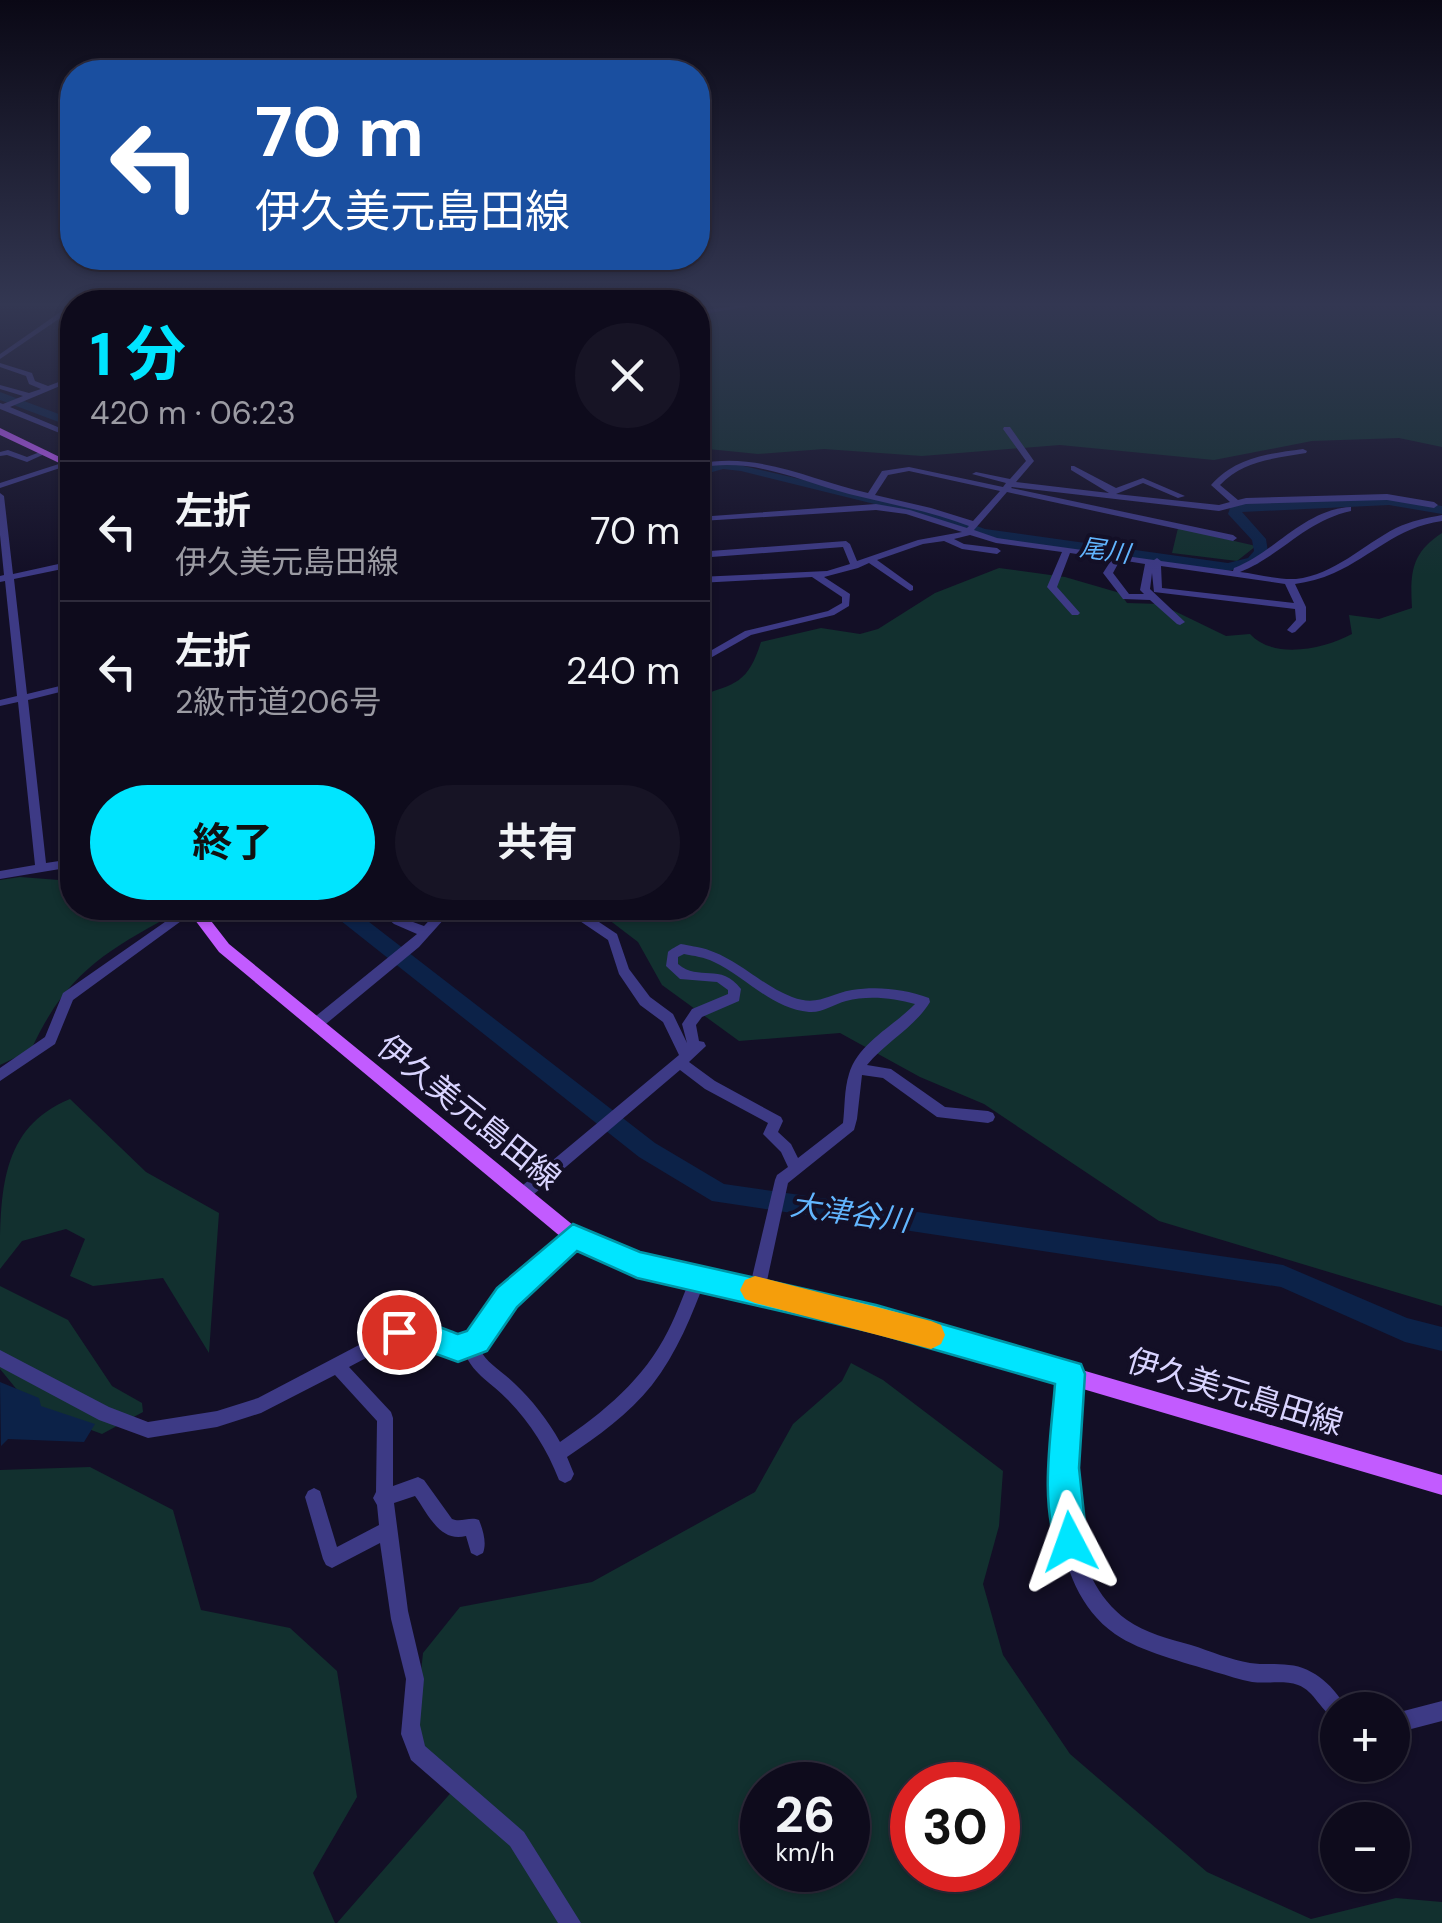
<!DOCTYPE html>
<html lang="ja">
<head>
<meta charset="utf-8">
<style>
  body { margin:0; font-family:"DM Sans","Noto Sans JP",sans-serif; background:#171425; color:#f1f3f6; height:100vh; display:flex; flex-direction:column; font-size:38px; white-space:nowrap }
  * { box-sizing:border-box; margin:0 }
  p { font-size:32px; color:#9b9ba3 }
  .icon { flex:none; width:55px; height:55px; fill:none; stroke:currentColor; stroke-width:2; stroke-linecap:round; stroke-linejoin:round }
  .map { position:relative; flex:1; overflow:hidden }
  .drawer { position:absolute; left:60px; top:290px; width:650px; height:630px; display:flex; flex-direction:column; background:#0e0b1c; border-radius:40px; box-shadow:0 2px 8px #0004,0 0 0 2px #2e2b3b }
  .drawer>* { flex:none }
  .hud { position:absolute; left:60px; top:60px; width:650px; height:210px; border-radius:40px; box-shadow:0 2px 8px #0004,0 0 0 2px #2e2b3b; background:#1a4fa0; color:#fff; overflow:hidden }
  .fabs { position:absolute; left:1320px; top:1692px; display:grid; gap:20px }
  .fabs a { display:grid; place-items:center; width:90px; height:90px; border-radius:50%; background:#0e0b1c; box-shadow:0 2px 8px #0004,0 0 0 2px #2e2b3b; font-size:50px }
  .speed { position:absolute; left:740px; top:1762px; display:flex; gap:20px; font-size:50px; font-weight:700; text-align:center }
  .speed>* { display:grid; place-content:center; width:130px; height:130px; border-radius:50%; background:#0e0b1c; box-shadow:0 2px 8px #0004,0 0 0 2px #2e2b3b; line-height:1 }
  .speed small { font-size:25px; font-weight:400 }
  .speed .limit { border:15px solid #d22; background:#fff; color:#111 }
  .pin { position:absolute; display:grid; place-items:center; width:85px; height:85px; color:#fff; margin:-42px; border:5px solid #fff; border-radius:50%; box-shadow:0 2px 10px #0007 }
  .me { position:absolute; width:110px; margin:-55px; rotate:356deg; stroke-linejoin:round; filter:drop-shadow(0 0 8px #0008) }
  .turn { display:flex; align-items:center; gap:35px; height:210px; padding:0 30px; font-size:45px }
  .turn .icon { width:130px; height:130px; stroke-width:2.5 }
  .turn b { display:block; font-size:70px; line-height:85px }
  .round { display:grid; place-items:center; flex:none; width:105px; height:105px; border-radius:52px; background:#171425 }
  .summary { display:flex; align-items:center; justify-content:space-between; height:170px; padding:0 30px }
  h1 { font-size:60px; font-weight:700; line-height:75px; color:#00e5ff }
  .action { display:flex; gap:20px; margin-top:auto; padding:20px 30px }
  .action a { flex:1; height:115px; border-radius:60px; background:#00e5ff; color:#111; font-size:40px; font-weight:700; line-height:115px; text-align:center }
  .action a+a { background:#171425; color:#f1f3f6 }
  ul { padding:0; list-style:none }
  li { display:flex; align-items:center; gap:30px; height:140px; padding:0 30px; border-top:2px solid #2e2b3b }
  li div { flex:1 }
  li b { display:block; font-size:38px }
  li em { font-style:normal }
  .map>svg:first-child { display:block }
  .green { fill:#12302f; fill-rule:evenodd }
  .water { fill:#0c2248 }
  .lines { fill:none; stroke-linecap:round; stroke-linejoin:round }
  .river { fill:#0c2248; fill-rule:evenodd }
  .minor { fill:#3d3a85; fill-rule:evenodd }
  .major { fill:#c25bff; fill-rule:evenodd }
  .route { fill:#00e5ff; stroke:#0095a6; stroke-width:2.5 }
  .slow { fill:#f59e0b }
  .labels { text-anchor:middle; stroke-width:8; stroke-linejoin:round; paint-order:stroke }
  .far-water-label { font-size:25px; font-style:italic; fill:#62b6ff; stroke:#130f26 }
  .water-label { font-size:30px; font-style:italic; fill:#62b6ff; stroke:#130f26 }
  .near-street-label { font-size:32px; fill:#d9d4ff; stroke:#130f26 }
</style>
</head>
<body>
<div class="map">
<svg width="1442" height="1923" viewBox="0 0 1442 1923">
  <rect width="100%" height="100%" fill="#130f26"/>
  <path class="green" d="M747,306H1442V447L1399,438L1312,441L1214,460L1060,445L922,456L824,449L758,454L698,448V315Z
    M1178,528L1256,546L1237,561L1172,553Z
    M1442,533V1306L1159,1221L984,1104L920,1077L840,1033L739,1041L662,985L638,942L600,913L580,908H698V696C736,684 748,683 761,642L821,628L860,634L878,629L935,593L999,568L1065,577L1120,593L1127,603L1160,604L1226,636L1250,634C1274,660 1324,649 1352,634L1349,615L1379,619L1412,608C1410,573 1411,553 1442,533Z
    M20,877L72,881V908L181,910C108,950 67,971 31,1050L0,1065V880Z
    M70,1099L146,1172L219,1213L209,1353L163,1278L93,1286L70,1276L85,1239L66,1229L22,1241L0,1269C0,1191 0,1128 70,1099Z
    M0,1286L68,1320L112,1386L142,1403L143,1412L102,1434L32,1408L0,1369Z
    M851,1363L883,1380L1003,1471L999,1526L983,1584L1003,1655L1070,1754L1207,1872L1311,1919L1396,1898L1442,1902V1923H337L455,1788L413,1746L423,1653L460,1607L592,1582L755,1492L793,1424L842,1381ZM762,1785H848V1870H762ZM912,1785H998V1870H912Z
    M90,1467L173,1510L201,1610L290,1628L337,1671L357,1797L313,1873L335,1923H0V1470Z"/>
  <path class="water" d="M0,1382L39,1398L41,1406L95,1424L84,1442L8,1439L1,1446Z"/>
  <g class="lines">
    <path class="river" d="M0,392L72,419V427L0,400Z
      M722,461L933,510L985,529L1228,563L1248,558L1254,551L1252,540L1228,514L1231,505L1236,504L1389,497L1442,506V514L1389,505L1242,512L1266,539L1268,552L1258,564L1228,571L983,537L923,516L741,471L723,469L698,476V468Z
      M329,908H351L655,1143L724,1184L1283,1265L1407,1318L1442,1327V1351L1405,1342L1281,1287L712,1201L639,1157L331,913Z"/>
    <path class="minor" d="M69,306H72V310L0,359V354Z
      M735,306H750L698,315V311Z
      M0,363L32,373L35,381L48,386L72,377V381L10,407L72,433V438L0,409V403L3,404L23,396L0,389V385L29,393L41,389L29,384L26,376L0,367Z
      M1004,427H1010L1034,461L1016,482L1109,493L1071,470V466H1074L1116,488L1143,478L1185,496L1178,498L1143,483L1116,494L1219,505L1230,502L1211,485C1236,457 1267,454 1303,449L1307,451L1306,453C1273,459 1244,460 1220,485L1238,500L1246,498L1387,494L1434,502L1438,505L1434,508L1387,500L1246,504L1219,511L1012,487L1011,488L1233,535L1237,538L1233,541L1007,492L974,530L997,538L1154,560L1157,558L1161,561L1233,571L1234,568C1275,552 1305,509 1351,507V511C1305,521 1282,555 1240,572C1258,574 1278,580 1296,579C1334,575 1363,545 1396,528C1411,521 1426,518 1442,515V521C1395,528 1374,555 1334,573C1321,579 1308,582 1295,584L1306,607V621L1295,632L1292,633L1287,630L1296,620L1295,609L1154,592L1152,573L1150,589L1185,622L1180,625L1177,624L1150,600L1123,599L1103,573L1112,559L1070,553L1057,587L1080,613L1078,615H1072L1047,587L1062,552L996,543L970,535L954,539L964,544L997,548L1001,551L997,554L962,549L944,541L923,544L877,560L913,586V590L910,591L869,563L858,568L824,577L850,594L849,606L834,615L751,635L698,665V658L745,631L828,611L842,603V597L812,577L698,583V577L827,571L850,564L843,547L698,558V552H701L698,538V517L876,504L910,510L967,528L969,526C930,511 889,504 849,494C797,480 753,457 698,468V464C757,451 811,480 868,493L882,471L909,467L1003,487L1006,483L972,474L976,472L1010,479L1026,461L1003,429ZM909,471L1000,491L973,521L931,508L875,495L888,475ZM876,510L906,514L962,532L918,540L857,561L850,544L846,541L710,551L701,521ZM1120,560L1145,564L1140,590L1144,594H1129L1113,573ZM1161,566L1285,584L1294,603L1162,588Z
      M8,450L27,457L45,450L49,452L27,462L7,455L0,456V452Z
      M65,462L72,464L0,488V483Z
      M0,493L4,496L13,574L72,561V567L14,579L27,694L72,683V689L28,700L46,863L72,859V867L0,879V871L35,865L18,702L0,706V700L17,696L5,581L0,582V576L4,575L0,535Z
      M185,908H199L73,1000L55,1044L0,1081V1068L45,1037L63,993Z
      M375,908H389L402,918L424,926L441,908H454L419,947L321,1028H311L309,1024L311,1020L417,934L394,924Z
      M554,908H578L617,934L629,969L650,997L673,1014L687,1043L682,1024L692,1009L728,994V990L717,982L680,979L666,966L668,952C670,950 678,945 681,944C683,944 695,947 697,947C734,954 758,984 792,997C818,1007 828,994 852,990C878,986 904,989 929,998L930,1002C915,1027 886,1042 867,1065L891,1069L945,1107L988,1111L993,1113L995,1117L993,1121L988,1123L937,1117L883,1078L862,1075L857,1119L854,1130L788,1183L765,1290L762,1295L757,1297L752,1295L749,1290L775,1180L777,1175L788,1167L781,1152L763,1134L768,1123L705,1089L680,1070L527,1200L522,1202L517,1200L515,1195L517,1190L679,1055L663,1022L640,1005L619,974L608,940L568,913L556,911ZM684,954C694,956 704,957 714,962C746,977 772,1009 809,1012C823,1013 834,1004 846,1001C868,995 894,998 915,1004C894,1026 858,1043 849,1074C844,1090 845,1107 843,1123L798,1158L791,1144L778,1132L783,1121L781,1117L715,1081L689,1062L706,1046L704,1042L699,1041L696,1025L702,1017L739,1001L741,989C721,962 699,982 678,964V957Z
      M573,1229L578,1231L580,1236L578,1241L512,1302L483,1346L479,1348C487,1364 501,1370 514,1383C532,1400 548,1420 560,1442C604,1412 644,1379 668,1331C678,1312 684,1292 693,1273L698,1271L703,1273L706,1278C692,1315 677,1353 652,1385C629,1414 598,1436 567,1457L574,1474L571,1480L565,1483L559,1480C547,1449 531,1424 508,1400C492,1383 474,1375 465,1354L459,1356L417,1341L400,1340L349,1367L391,1412L393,1418V1486L418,1477L424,1480L452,1519C461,1523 470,1516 479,1520C483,1530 487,1543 483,1553L477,1556L471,1553L466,1536C440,1543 428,1514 415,1496L394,1503L408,1611L424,1679L420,1725L425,1746L524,1832L581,1923H558L510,1846L411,1760L401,1734L406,1679L391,1619L380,1543L332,1568L326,1565L323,1559L305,1497L308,1491L314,1488L320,1491L337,1547L379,1525L377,1505L373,1498L376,1492L377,1421L335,1375L261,1413L217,1427L148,1438L99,1420L0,1367V1350L109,1407L148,1422L217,1411L258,1398L399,1324L417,1325L459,1340L471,1335L502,1292L568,1231Z
      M1070,1366L1076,1368L1078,1374C1073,1450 1056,1569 1127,1620C1145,1633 1170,1639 1191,1645C1210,1651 1231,1660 1250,1663C1263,1665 1276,1663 1289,1665C1314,1667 1336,1688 1347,1710H1338V1720C1321,1713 1315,1691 1298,1685C1284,1680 1267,1684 1252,1682C1240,1680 1227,1675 1215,1672C1184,1662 1141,1652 1115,1634C1039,1580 1056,1454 1062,1374L1064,1368Z
      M1442,1701V1721L1392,1734V1714Z"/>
    <path class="major" d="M0,428L72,463V469L0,435Z
      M186,908H201L229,944L579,1230L639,1257L876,1310L1442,1475V1495L876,1328L631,1271L567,1242L219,952Z"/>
  </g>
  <linearGradient id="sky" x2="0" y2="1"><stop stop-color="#0a0815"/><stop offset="0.53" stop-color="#333752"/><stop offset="1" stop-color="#333752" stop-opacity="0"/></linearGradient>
  <rect width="1442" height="575" fill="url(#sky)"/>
  <path class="route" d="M573,1224L640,1252L876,1305L1081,1364L1085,1374L1079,1468L1087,1542L1082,1553L1070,1558L1059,1553C1039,1503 1051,1437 1055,1384L876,1333L637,1278L577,1251L517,1307L487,1351L458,1362L417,1347L389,1342L385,1332L389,1323C413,1313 435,1326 458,1334L467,1331L497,1288Z"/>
  <path class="slow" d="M755,1276L931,1321L941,1325L945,1335L941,1344L931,1349L755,1303L745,1299L740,1290L745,1280Z"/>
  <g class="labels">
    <g class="far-water-label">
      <text transform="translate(1105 550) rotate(8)" y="9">尾川</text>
    </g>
    <g class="water-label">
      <text transform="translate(850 1213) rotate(8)" y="10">大津谷川</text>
    </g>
    <g class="near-street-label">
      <text transform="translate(469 1112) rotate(39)" y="11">伊久美元島田線</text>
      <text transform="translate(1235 1392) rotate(17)" y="11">伊久美元島田線</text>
    </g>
  </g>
</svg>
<div class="fabs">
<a>+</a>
<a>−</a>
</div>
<div class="speed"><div>26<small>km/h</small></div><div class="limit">30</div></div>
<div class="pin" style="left:399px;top:1332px;background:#d93025"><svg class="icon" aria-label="arrive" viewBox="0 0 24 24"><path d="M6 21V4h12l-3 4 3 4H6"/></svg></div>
<svg class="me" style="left:1070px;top:1542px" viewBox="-20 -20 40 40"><path d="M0-17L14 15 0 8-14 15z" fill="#00e5ff" stroke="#fff" stroke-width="4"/></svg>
<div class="hud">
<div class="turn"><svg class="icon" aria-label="left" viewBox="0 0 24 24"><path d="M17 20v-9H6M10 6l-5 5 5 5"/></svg><div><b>70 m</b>伊久美元島田線</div></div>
</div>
<section class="drawer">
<div class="summary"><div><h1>1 分</h1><p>420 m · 06:23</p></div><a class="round"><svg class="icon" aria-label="close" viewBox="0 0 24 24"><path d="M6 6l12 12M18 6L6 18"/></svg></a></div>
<ul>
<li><svg class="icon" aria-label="left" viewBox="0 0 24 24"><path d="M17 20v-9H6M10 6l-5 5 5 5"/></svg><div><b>左折</b><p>伊久美元島田線</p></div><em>70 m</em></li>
<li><svg class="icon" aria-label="left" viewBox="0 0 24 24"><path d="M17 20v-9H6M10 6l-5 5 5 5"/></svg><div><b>左折</b><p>2級市道206号</p></div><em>240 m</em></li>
</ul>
<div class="action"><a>終了</a><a>共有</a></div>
</section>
</div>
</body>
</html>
